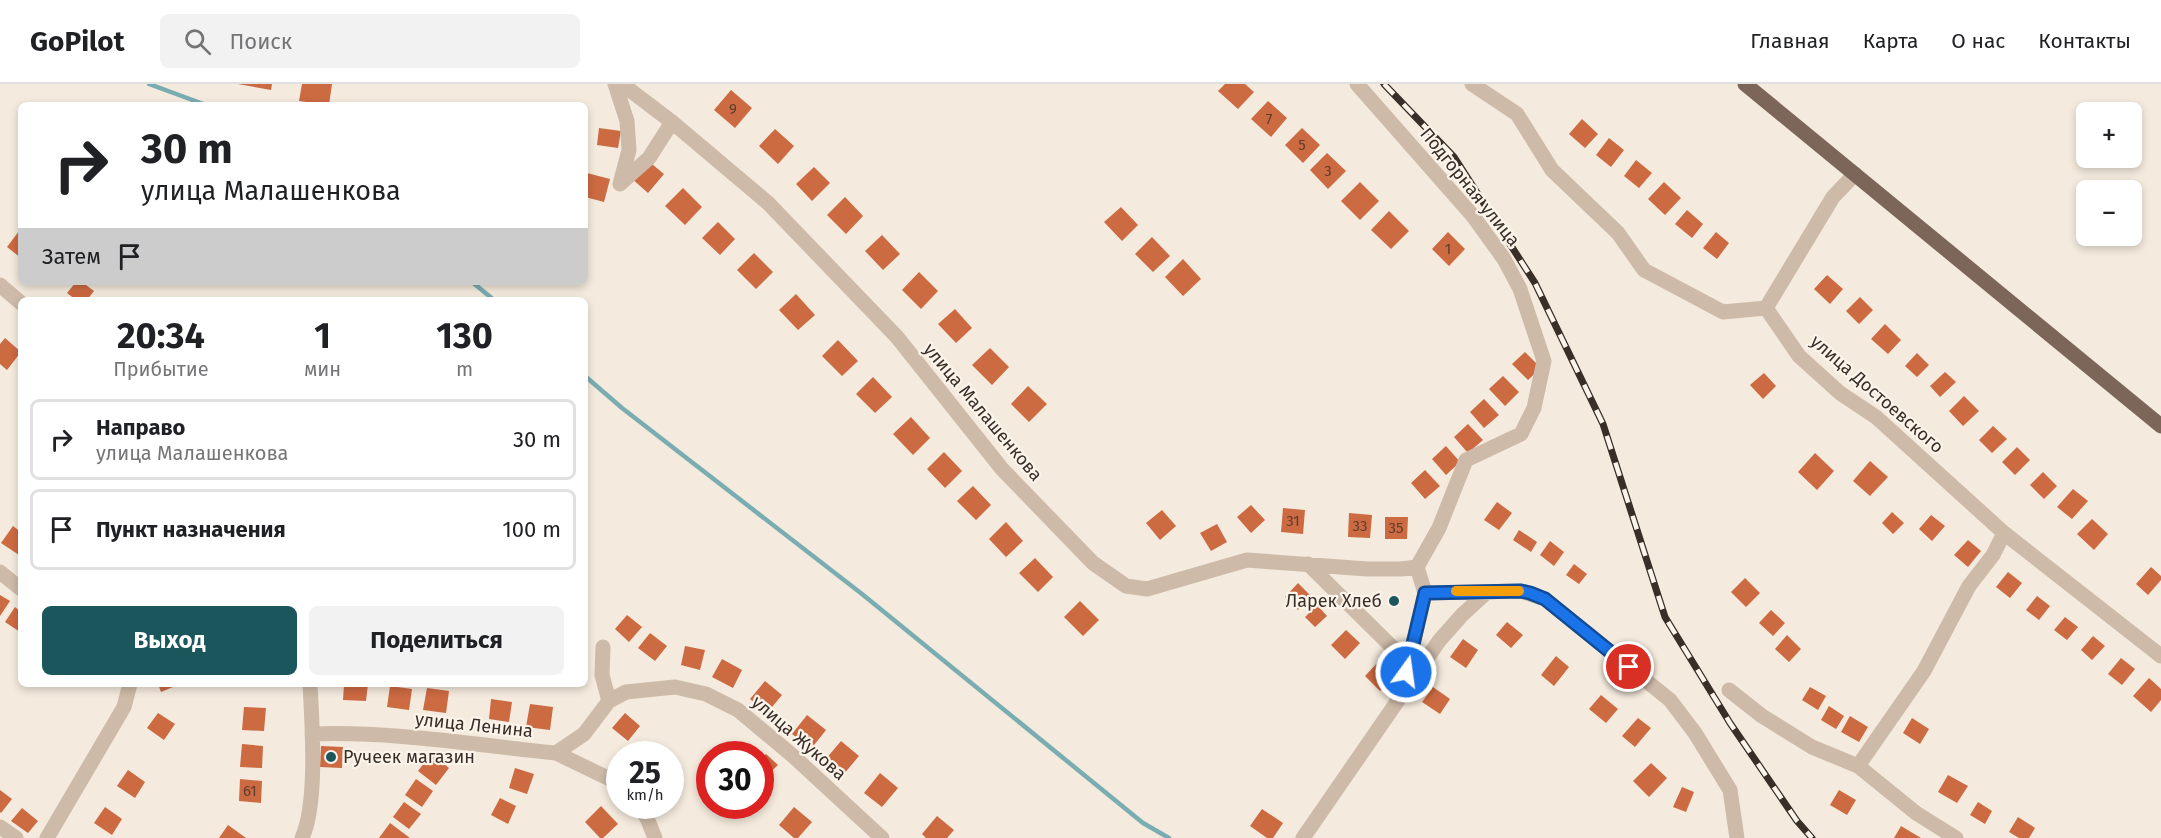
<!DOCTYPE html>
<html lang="ru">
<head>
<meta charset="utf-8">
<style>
  body { margin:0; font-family:"Fira Sans",sans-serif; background:#f2f2f2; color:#202124; height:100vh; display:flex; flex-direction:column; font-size:22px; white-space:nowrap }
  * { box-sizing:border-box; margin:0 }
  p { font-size:20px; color:#757577 }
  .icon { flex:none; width:33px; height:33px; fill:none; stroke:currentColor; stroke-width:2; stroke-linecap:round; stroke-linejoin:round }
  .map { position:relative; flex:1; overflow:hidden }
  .drawer { position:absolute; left:18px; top:213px; width:570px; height:390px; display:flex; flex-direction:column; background:#fff; border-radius:9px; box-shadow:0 3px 9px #0003 }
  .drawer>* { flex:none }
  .guide { position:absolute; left:18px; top:18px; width:570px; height:183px; border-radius:9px; box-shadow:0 3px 9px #0003; background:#fff; color:#202124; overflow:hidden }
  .tools { position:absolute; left:2076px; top:18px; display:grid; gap:12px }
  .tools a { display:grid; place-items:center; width:66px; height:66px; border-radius:9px; background:#fff; box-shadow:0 3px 9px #0003; font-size:30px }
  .speed { position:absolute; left:606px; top:657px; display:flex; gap:12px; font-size:30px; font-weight:700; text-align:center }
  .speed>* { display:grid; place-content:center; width:78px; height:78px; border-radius:50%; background:#fff; box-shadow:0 3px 9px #0003; line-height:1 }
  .speed small { font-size:15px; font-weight:400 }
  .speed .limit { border:9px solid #d22; background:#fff; color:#111 }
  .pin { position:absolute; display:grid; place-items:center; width:51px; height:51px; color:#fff; margin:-26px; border:3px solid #fff; border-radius:50%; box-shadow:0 2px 6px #0007 }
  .me { position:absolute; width:66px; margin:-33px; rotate:14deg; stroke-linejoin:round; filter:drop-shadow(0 0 4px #0008) }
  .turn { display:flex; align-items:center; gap:21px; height:126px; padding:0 24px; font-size:27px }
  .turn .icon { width:78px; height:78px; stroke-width:2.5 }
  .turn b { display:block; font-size:42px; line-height:51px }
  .then { display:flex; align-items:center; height:57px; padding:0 24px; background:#0003; gap:12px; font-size:22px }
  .eta { display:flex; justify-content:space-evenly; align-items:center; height:102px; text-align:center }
  .eta b { font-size:36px; font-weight:700; line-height:42px }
  .action { display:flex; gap:12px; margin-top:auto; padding:12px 24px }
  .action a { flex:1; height:69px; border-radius:9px; background:#1b565d; color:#fff; font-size:24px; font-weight:700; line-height:69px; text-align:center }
  .action a+a { background:#f2f2f2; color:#202124 }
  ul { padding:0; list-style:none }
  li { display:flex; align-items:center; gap:18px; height:81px; margin:0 12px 9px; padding:0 12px; border:3px solid #e0e0e0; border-radius:9px }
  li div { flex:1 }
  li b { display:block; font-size:22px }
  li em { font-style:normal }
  header { display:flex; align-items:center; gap:36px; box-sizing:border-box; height:84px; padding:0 30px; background:#fff; border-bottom:2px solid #e0e0e0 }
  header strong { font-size:28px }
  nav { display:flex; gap:33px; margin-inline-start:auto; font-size:21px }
  .search { width:420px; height:54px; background:#f2f2f2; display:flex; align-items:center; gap:15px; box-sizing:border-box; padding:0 21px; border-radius:9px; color:#757577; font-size:22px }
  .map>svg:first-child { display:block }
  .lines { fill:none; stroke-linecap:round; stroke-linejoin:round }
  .stream { stroke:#7aadb2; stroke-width:4.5 }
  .building { fill:#cc6a42 }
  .minor { stroke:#cdbaa8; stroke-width:15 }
  .major { stroke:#7c6659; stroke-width:15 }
  .rail-casing { stroke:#392e28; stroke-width:7 }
  .rail { stroke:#fbf4ea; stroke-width:4.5; stroke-dasharray:14; stroke-linecap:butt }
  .route-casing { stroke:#114b97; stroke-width:15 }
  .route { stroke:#1a73e8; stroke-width:10 }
  .slow { stroke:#f59e0b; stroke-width:10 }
  .poi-dot { fill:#1b565d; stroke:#fbf4ea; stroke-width:2 }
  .labels { text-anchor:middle; stroke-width:4.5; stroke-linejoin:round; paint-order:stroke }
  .number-label { font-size:15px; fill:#5e3d2e }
  .street-label { font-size:18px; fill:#392e28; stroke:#fbf4ea }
  .poi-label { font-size:18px; fill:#392e28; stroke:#fbf4ea; text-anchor:end }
</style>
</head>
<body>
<header>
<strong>GoPilot</strong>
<div class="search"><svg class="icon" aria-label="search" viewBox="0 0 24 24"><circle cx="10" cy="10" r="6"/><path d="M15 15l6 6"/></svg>Поиск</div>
<nav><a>Главная</a><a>Карта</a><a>О нас</a><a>Контакты</a></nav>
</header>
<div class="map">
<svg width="2161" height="754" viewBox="0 0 2161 754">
  <rect width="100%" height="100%" fill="#f4eadd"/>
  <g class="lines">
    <path class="stream" d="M149,0L206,21
      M472,198L494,216
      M585,292L622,324L862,510L1143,739L1169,754"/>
  </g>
  <path class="building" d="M238,0H272L271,6Z
    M302,0H332L329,21L299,17Z
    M1225,0H1245L1254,8L1238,25L1218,7Z
    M731,6L752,24L735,44L714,26Z
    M1268,17L1287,34L1271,53L1251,35Z
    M1582,35L1598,50L1585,64L1569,50Z
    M599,44L621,47L618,64L597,61Z
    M1302,44L1320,61L1303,79L1285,61Z
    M775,45L794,62L778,80L759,62Z
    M1609,54L1624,66L1611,83L1596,71Z
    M1327,69L1346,87L1328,105L1310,86Z
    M647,76L664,90L648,109L631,94Z
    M1636,76L1652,89L1639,104L1624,92Z
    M814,83L830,99L812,117L796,100Z
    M587,89L610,95L604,118L585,113Z
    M1360,98L1379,117L1360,136L1341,117Z
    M1664,98L1681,114L1665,131L1648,115Z
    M683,104L702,123L685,141L665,122Z
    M845,113L863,132L846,150L827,131Z
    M1121,123L1138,141L1122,157L1104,138Z
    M1687,126L1703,140L1692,154L1675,140Z
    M1389,127L1409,147L1391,165L1371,146Z
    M718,138L735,155L720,171L702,154Z
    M19,147L21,149V174L7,163Z
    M1448,148L1465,165L1449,182L1432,165Z
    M1716,148L1729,159L1717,175L1703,164Z
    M882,151L900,170L883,186L865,167Z
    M1152,153L1170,172L1153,188L1135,170Z
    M754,169L773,188L756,205L737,186Z
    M1183,175L1201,195L1183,212L1165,193Z
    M919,188L938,207L921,225L902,206Z
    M1827,191L1843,205L1830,220L1814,205Z
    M76,198H82L94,207L87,216H76L67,209Z
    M796,210L815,231L798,246L779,226Z
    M1860,213L1873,226L1859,240L1846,227Z
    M955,225L972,244L956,259L938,240Z
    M1885,240L1901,256L1888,270L1871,255Z
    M5,254L21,268L7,286L0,280V260Z
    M838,256L858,277L842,292L822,272Z
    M990,264L1009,283L992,301L972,281Z
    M1525,268L1541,284L1528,296L1512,280Z
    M1917,269L1929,281L1917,293L1905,282Z
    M1945,288L1956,298L1940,313L1930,302Z
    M1764,289L1776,302L1763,315L1750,301Z
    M1503,292L1519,308L1505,322L1489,305Z
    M873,293L892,313L875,329L856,310Z
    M1028,302L1047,320L1029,338L1011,320Z
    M1964,312L1979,327L1963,342L1949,327Z
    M1484,315L1499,331L1484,344L1470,328Z
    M911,333L930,354L913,371L893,350Z
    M1468,340L1483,356L1468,369L1454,353Z
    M1993,342L2007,355L1992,369L1979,356Z
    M1446,362L1460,378L1446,391L1432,375Z
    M2017,363L2030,376L2015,391L2002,378Z
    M944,368L962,387L945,404L927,385Z
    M1815,369L1834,387L1817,406L1798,388Z
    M1870,377L1888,393L1870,412L1853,397Z
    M1425,386L1440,402L1425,415L1411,399Z
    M2043,388L2057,402L2044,415L2030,401Z
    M973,402L991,421L976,436L957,417Z
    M2073,405L2088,417L2072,435L2057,423Z
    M1497,418L1512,429L1499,446L1484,436Z
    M1251,421L1265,436L1251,449L1237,433Z
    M1283,424L1305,426L1303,450L1281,448Z
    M1162,426L1176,442L1160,456L1146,439Z
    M1892,428L1904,439L1893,450L1882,439Z
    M1349,429L1372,431L1370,454L1348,453Z
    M1931,431L1945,442L1932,457L1919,445Z
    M1385,433H1408L1407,455H1385Z
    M2092,435L2108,450L2094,466L2077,450Z
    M1006,438L1023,457L1006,473L989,455Z
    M1217,440L1227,458L1211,467L1200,449Z
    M13,442L21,448V468L19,471L1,459Z
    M1519,446L1537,458L1531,468L1513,456Z
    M1968,456L1981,467L1968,483L1954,471Z
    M1550,457L1564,468L1554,482L1540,471Z
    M1035,474L1053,493L1038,508L1019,489Z
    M1574,480L1587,490L1579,500L1566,491Z
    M2151,483L2161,492V496L2148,511L2136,500Z
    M2008,488L2022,499L2010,514L1996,503Z
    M1745,494L1760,509L1746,523L1731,508Z
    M1298,499L1311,512L1298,526L1285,513Z
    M0,511L10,517L0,532Z
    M2037,512L2050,522L2039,536L2026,526Z
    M1080,517L1099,536L1083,552L1064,533Z
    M1317,521L1327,532L1315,543L1305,533Z
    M15,523L21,528L20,548L5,538Z
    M1771,526L1785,539L1773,552L1759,539Z
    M627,531L642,543L629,558L615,545Z
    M2065,533L2078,543L2067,556L2054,546Z
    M1507,538L1523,551L1511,564L1496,551Z
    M1346,546L1360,559L1345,575L1331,561Z
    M650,549L667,562L655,577L638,564Z
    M1787,551L1801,565L1789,578L1775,565Z
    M2093,552L2105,562L2092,576L2081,566Z
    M1463,555L1478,566L1466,584L1450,573Z
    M685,562L705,566L700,586L681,581Z
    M1556,572L1569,583L1554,602L1541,591Z
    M2121,574L2135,585L2122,601L2108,590Z
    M722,575L742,586L733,604L712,593Z
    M1378,578L1394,593L1380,607L1365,592Z
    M2149,594L2161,605V616L2151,628L2133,612Z
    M765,597L782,611L767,629L750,615Z
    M158,600H180L161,608Z
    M344,600H368L366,617L343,616Z
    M390,602L412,605L409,626L387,623Z
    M1433,603L1450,615L1440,630L1422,618Z
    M1810,603L1826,612L1818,626L1802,616Z
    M427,604L449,607L446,629L423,626Z
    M1601,611L1618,625L1606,639L1589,625Z
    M491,615L512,618L509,638L489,635Z
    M530,620L553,623L550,646L526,643Z
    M1829,622L1844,632L1836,645L1821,636Z
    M244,623L266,624L264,647L242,646Z
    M158,629L175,640L164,656L147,644Z
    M625,629L640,642L628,657L612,644Z
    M807,631L826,646L811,665L792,650Z
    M1850,632L1868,643L1859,658L1841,648Z
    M1638,634L1651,644L1635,663L1622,652Z
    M1912,634L1929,645L1920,660L1903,649Z
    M841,657L859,672L843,691L825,676Z
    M242,660L263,662L262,684L240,683Z
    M321,662L343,663L342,684L320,683Z
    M431,670L449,684L436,701L418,687Z
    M766,670L778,681L760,698V675Z
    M1651,679L1667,694L1649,713L1633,697Z
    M515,684L534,690L527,710L509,704Z
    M128,686L145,698L135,714L117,702Z
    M880,689L898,704L882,723L864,709Z
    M1948,691L1968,702L1957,719L1938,708Z
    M240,695L262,697L261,719L239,717Z
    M416,695L433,707L422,723L405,711Z
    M1682,703L1694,708L1686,728L1673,723Z
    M0,706L12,715L1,729L0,728Z
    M1839,706L1856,716L1847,731L1830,721Z
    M500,714L516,722L508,740L491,731Z
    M404,718L421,730L409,745L393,733Z
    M1978,718L1992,727L1985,740L1970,731Z
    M601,722L618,740L603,754H600L585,738Z
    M105,723L122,735L112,751L94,739Z
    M794,723L812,738L798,754H794L779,741Z
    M22,724L38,737L28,749L11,737Z
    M1262,725L1283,739L1273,754H1267L1250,742Z
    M937,732L954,746L947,754H926L922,750Z
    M2018,733L2035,744L2029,754H2019L2009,748Z
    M390,739L410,754H379Z
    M228,741L246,754H219Z
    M1901,742L1921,754H1894Z"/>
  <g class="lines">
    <path class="minor" d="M615,0L627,37L629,66L620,100L649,74L672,38
      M622,0L672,38L768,119L897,253L1002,385L1093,479L1126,502L1147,505L1247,476L1367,485H1401L1417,483
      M1357,0L1473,132L1504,175L1520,205L1544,277L1534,324L1521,350L1466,376L1439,444L1417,483L1425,509L1413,560L1407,568
      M1472,0L1517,30L1552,86L1618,149L1644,186L1723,228L1766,224L1799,272L1840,309L1876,333L2004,449L2161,572
      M0,201L21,219
      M1766,224L1833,113L1855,90
      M1308,480L1391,562L1399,568H1407L1405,606
      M0,488L21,505
      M1425,509L1521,507L1545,515L1670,616L1695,649L1730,706L1737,754
      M603,563L602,591L609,617
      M1729,606L1762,632L1812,663L1858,682L1916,729L1956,754
      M312,650C393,647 475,661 556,669L584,650L609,617L626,608L675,603L706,610L738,626L792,671L882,754
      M556,669L612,696L620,702
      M1858,682L1924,587L1969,502L1993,471L2004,449
      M638,722L647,734L655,754
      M0,743L16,754
      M47,754L124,623L130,600
      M302,754C318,719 312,640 310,600
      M1303,754L1439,557L1462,531L1487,508"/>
    <path class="major" d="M1745,0L2161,342"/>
    <g class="rail-casing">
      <path id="rail" d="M1384,0L1454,73L1535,199L1603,340L1665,533L1730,639L1797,737L1812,754"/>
    </g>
    <use href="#rail" class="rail"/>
  </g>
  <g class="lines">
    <g class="route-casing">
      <path id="route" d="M1406,588L1407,568L1413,560L1425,509L1521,507L1530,509L1545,515L1629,583"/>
    </g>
    <use href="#route" class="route"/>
    <path class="slow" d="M1456,507H1519"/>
  </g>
  <g class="poi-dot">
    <circle cx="1394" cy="517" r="6"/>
    <circle cx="331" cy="673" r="6"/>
  </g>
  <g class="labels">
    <g class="number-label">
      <text x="733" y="30">9</text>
      <text x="1269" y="40">7</text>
      <text x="1302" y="66">5</text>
      <text x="1328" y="92">3</text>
      <text x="1448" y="170">1</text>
      <text x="1293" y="442">31</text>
      <text x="1360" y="447">33</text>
      <text x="1396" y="449">35</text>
      <text x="250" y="712">61</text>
    </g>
    <g class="street-label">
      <text transform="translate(1470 103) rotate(51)" y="6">Подгорная улица</text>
      <text transform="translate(1877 310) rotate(41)" y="6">улица Достоевского</text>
      <text transform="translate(983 328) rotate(50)" y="6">улица Малашенкова</text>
      <text transform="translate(474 641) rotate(6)" y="6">улица Ленина</text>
      <text transform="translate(799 654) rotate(41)" y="6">улица Жукова</text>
    </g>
    <g class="poi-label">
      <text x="1382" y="523">Ларек Хлеб</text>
      <text x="343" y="679" text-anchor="start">Ручеек магазин</text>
    </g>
  </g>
</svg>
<div class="tools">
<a>+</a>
<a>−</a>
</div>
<div class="speed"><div>25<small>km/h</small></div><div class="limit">30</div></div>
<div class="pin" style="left:1629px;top:583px;background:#d93025"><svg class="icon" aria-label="arrive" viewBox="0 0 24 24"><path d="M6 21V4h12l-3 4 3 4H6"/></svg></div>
<svg class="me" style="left:1406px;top:588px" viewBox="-20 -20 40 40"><circle r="17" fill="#1a73e8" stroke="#fff" stroke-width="3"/><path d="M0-11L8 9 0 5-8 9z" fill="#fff"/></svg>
<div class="guide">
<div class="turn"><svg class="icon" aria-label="right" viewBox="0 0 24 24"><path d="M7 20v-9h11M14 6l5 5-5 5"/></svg><div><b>30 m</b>улица Малашенкова</div></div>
<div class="then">Затем<svg class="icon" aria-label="arrive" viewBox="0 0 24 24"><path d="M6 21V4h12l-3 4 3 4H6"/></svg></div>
</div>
<section class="drawer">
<div class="eta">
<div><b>20:34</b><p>Прибытие</p></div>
<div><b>1</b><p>мин</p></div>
<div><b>130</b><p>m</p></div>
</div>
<ul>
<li><svg class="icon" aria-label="right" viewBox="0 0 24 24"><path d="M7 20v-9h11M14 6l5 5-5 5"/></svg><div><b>Направо</b><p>улица Малашенкова</p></div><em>30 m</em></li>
<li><svg class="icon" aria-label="arrive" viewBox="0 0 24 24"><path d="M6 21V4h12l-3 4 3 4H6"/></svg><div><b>Пункт назначения</b></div><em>100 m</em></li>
</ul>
<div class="action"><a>Выход</a><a>Поделиться</a></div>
</section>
</div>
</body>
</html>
